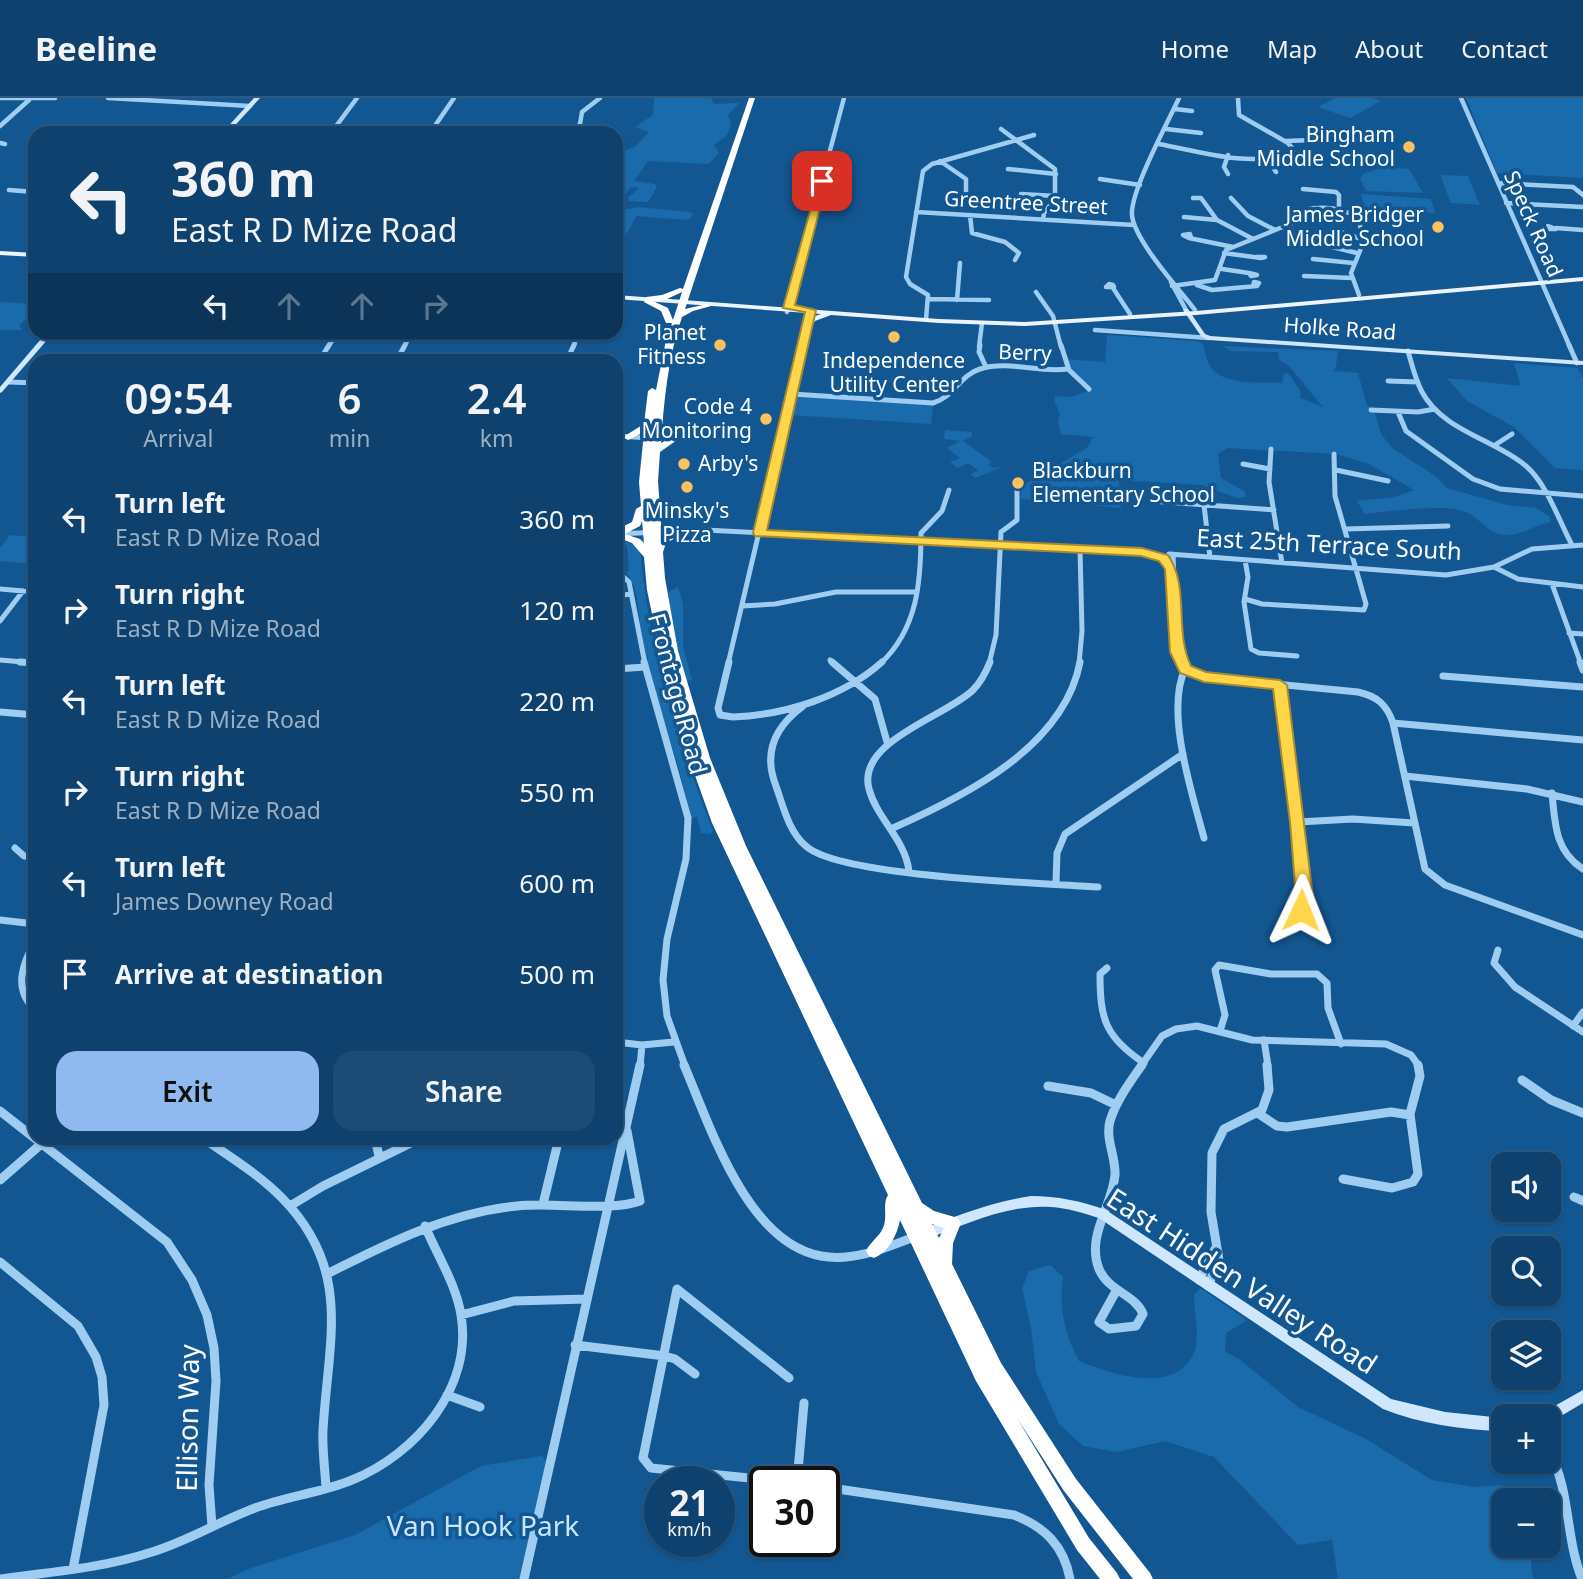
<!DOCTYPE html>
<html lang="en">
<head>
<meta charset="utf-8">
<style>
  body { margin:0; font-family:"Noto Sans",sans-serif; background:#1c4c76; color:#f1f3f6; height:100vh; display:flex; flex-direction:column; font-size:26px; white-space:nowrap }
  * { box-sizing:border-box; margin:0 }
  p { font-size:23px; color:#9bafc2 }
  .icon { flex:none; width:38px; height:38px; fill:none; stroke:currentColor; stroke-width:2; stroke-linecap:round; stroke-linejoin:round }
  .map { position:relative; flex:1; overflow:hidden }
  .details { position:absolute; left:28px; top:256px; width:595px; height:791px; display:flex; flex-direction:column; background:#0e416e; border-radius:21px; box-shadow:0 2px 5px #0004,0 0 0 2px #2e5a81 }
  .details>* { flex:none }
  .banner { position:absolute; left:28px; top:28px; width:595px; height:214px; border-radius:21px; box-shadow:0 2px 5px #0004,0 0 0 2px #2e5a81; background:#0e416e; color:#f1f3f6; overflow:hidden }
  .tools { position:absolute; left:1491px; top:1054px; display:grid; gap:14px }
  .tools a { display:grid; place-items:center; width:70px; height:70px; border-radius:14px; background:#0e416e; box-shadow:0 2px 5px #0004,0 0 0 2px #2e5a81; font-size:35px }
  .speed { position:absolute; left:644px; top:1368px; display:flex; gap:14px; font-size:35px; font-weight:700; text-align:center }
  .speed>* { display:grid; place-content:center; width:91px; height:91px; border-radius:50%; background:#0e416e; box-shadow:0 2px 5px #0004,0 0 0 2px #2e5a81; line-height:1 }
  .speed small { font-size:18px; font-weight:400 }
  .speed .limit { border:4px solid #111; border-radius:10px; background:#fff; color:#111 }
  .pin { position:absolute; display:grid; place-items:center; width:60px; height:60px; color:#fff; margin:-30px; border-radius:14px; box-shadow:0 4px 10px #0006 }
  .me { position:absolute; width:77px; margin:-38px; rotate:2deg; stroke-linejoin:round; filter:drop-shadow(0 0 5px #0008) }
  .turn { display:flex; align-items:center; gap:24px; height:147px; padding:0 28px; font-size:32px }
  .turn .icon { width:91px; height:91px; stroke-width:2.5 }
  .turn b { display:block; font-size:49px; line-height:60px }
  .lanes { display:flex; align-items:center; height:66px; padding:0 28px; background:#0003; justify-content:center; gap:35px; direction:ltr }
  .lanes .off { opacity:.35 }
  .eta { display:flex; justify-content:space-evenly; align-items:center; height:119px; text-align:center }
  .eta b { font-size:42px; font-weight:600; line-height:49px }
  .action { display:flex; gap:14px; margin-top:auto; padding:14px 28px }
  .action a { flex:1; height:80px; border-radius:21px; background:#90b9f0; color:#111; font-size:28px; font-weight:600; line-height:80px; text-align:center }
  .action a+a { background:#1c4c76; color:#f1f3f6 }
  ul { padding:0; list-style:none }
  li { display:flex; align-items:center; gap:21px; height:91px; padding:0 28px }
  li div { flex:1 }
  li b { display:block; font-size:26px }
  li em { font-style:normal }
  header { display:flex; align-items:center; gap:42px; box-sizing:border-box; height:98px; padding:0 35px; background:#0e416e; border-bottom:2px solid #2e5a81 }
  header strong { font-size:33px }
  nav { display:flex; gap:38px; margin-inline-start:auto; font-size:24px }
  .map>svg:first-child { display:block }
  .green { fill:#1a6bac }
  .lines { fill:none; stroke-linecap:round; stroke-linejoin:round }
  .street-far3 { stroke:#9fcdf2; stroke-width:4.5 }
  .street-far2 { stroke:#9fcdf2; stroke-width:5 }
  .street-far1 { stroke:#9fcdf2; stroke-width:7 }
  .street { stroke:#9fcdf2; stroke-width:9 }
  .secondary { fill:#cee7fc; fill-rule:evenodd }
  .primary { fill:#eaf4ff; fill-rule:evenodd }
  .highway { fill:#fff; fill-rule:evenodd }
  .route { fill:#ffd54a; stroke:#a68a30; stroke-width:2 }
  .poi-dot { fill:#ffc160; stroke:#135792; stroke-width:2.5 }
  .labels { text-anchor:middle; stroke-width:7; stroke-linejoin:round; paint-order:stroke }
  .far-poi-label { font-size:21px; fill:#fff; stroke:#135792; text-anchor:end }
  .far-street-label { font-size:21px; fill:#fff; stroke:#135792 }
  .street-label { font-size:24px; fill:#fff; stroke:#135792 }
  .near-street-label { font-size:28px; fill:#fff; stroke:#135792 }
  .near-park-label { font-size:28px; fill:#c7e5fd; stroke:#135792 }
</style>
</head>
<body>
<header>
<strong>Beeline</strong>
<nav><a>Home</a><a>Map</a><a>About</a><a>Contact</a></nav>
</header>
<div class="map">
<svg width="1583" height="1481" viewBox="0 0 1583 1481">
  <rect width="100%" height="100%" fill="#135792"/>
  <path class="green" d="M654,0H711L714,6L739,5L728,17L731,27L727,37L714,47L719,55L709,66L648,63L634,83L655,86L657,89L648,104L629,103L628,100L639,90L631,89L624,97L617,96L622,87L616,86V55L635,49L649,34L635,29L653,17Z
    M1335,0H1372L1381,3L1350,20L1318,9Z
    M1466,0H1583V80L1497,75Z
    M1383,69L1409,71L1423,95L1366,93L1360,81L1363,76Z
    M1440,77L1468,78L1480,107L1451,105Z
    M1361,96L1431,101L1435,115L1365,110Z
    M639,109L689,114L694,116L688,122L636,118L628,134L616,141V113Z
    M0,204L35,206V211L19,228L22,232H0Z
    M1107,237L1197,243L1203,246C1205,253 1206,262 1210,268C1222,288 1262,284 1282,285L1284,275H1288L1301,294L1300,300L1323,309L1289,268L1279,262L1278,254L1230,253L1223,248L1338,253L1336,269L1333,273L1358,275L1367,308L1373,309L1381,336L1392,350L1437,379L1447,390L1507,407L1536,410L1550,419L1551,424C1534,427 1524,437 1505,437C1486,436 1480,418 1463,413C1442,406 1389,413 1365,416L1357,403L1395,399L1414,392L1369,366L1336,356L1227,350L1218,356L1221,380L1244,393L1246,399L1237,400L1202,387L1119,382L1121,410L1020,401L1023,387L1087,350L1093,339L1061,336L1058,324L1060,315L1054,303L1055,298L1072,299L1092,291L1077,280L1064,261L1105,264Z
    M1514,265L1578,270L1583,281V372L1555,370L1514,329L1467,303L1447,280L1521,288Z
    M799,299L933,307L931,326L791,317L794,302Z
    M945,332L972,334V338L963,343L992,364L988,366L992,370L1004,368L975,380L971,377L978,372L968,365L958,370L950,364L960,360L947,350L960,343L944,341Z
    M10,437L35,439V466L0,463V450Z
    M621,442L640,449C648,548 677,641 713,733L710,736L701,735L697,718L690,722C681,659 651,599 641,535C638,517 639,486 625,474L629,473L627,449Z
    M678,489L683,506V549L692,582L686,583L674,543L668,494Z
    M1050,1167L1063,1179C1059,1210 1064,1235 1079,1263C1110,1275 1172,1298 1193,1257C1201,1241 1194,1215 1194,1197L1200,1190L1247,1222L1226,1235L1225,1254L1239,1261L1298,1309L1366,1341L1432,1382L1474,1389L1501,1387L1518,1402H1503V1447H1529L1533,1481H1338L1332,1442L1298,1447L1214,1359L1165,1343L1117,1354L1083,1348L1059,1326L1036,1274L1031,1229L1022,1190L1029,1173Z
    M542,1358L549,1367L529,1481H227L251,1470L355,1437L481,1368Z"/>
  <g class="lines">
    <path class="street-far3" d="M0,0H55
      M108,0L250,8
      M1179,0C1168,24 1130,94 1132,117C1134,142 1179,191 1195,212
      M1461,0L1570,249
      M1175,11L1192,13
      M0,28L29,2
      M1001,31L1055,71V101L1044,115L1043,122
      M1166,31L1201,35
      M61,32L117,35
      M331,35L357,0
      M430,35L454,0
      M571,35L580,26L582,14L600,0
      M1285,43L1314,42
      M0,45L5,46
      M1159,46C1201,54 1248,69 1290,56L1292,50L1288,45L1239,17L1238,0
      M1291,54L1322,66
      M1228,57L1224,69L1228,76
      M1267,60L1276,74
      M940,63L966,81V96
      M1008,71L1056,76
      M1100,81L1140,87
      M1498,85L1573,89L1583,97
      M1303,91L1336,94L1339,97V112
      M9,92L35,94
      M1021,96L1055,98
      M1193,100H1201L1217,122L1253,141
      M1231,100L1248,118L1275,132
      M1506,105L1583,109
      M916,114L1134,127
      M970,117L972,135L1005,144L1019,155L1015,162
      M1184,119L1217,122
      M1548,128L1556,131H1548Z
      M1556,130L1583,132
      M1332,131L1364,142
      M1191,140L1190,136L1183,137L1189,140L1233,149
      M1316,145L1357,155
      M1224,155L1261,160L1265,159H1257
      M1313,161L1353,165
      M1222,171L1249,175
      M1249,175L1257,177L1251,178Z
      M1304,178L1352,180
      M1171,184L1186,212
      M1109,186L1113,187L1114,189H1106Z
      M1197,187L1212,192L1257,188L1259,185L1254,184L1253,188
      M1172,188L1215,182L1226,152L1295,124L1303,112C1322,108 1342,109 1358,120L1364,143L1351,175L1359,197
      M1113,190L1130,216
      M1036,194L1053,218L1061,249
      M929,201L989,202
      M957,202L960,165
      M787,214L844,0
      M926,221L928,197L910,186L906,179L923,73L932,66L1034,37
      M1095,232L1209,240
      M570,234L575,245L573,249
      M328,249L338,234
      M404,249L412,234
      M802,249L811,212
      M979,249L982,225"/>
    <path class="street-far2" d="M980,247L979,254L986,269
      M1061,247L1069,272L1089,291
      M1569,247L1577,265
      M1408,253C1412,267 1415,281 1422,294C1443,333 1494,341 1526,368C1547,386 1559,423 1572,447
      M320,262L329,247
      M397,262L405,247
      M567,262L574,247
      M1388,283L1418,284
      M9,284L35,285
      M792,296L933,305C954,299 960,277 980,271C1008,262 1038,275 1067,271
      M1371,312L1418,314L1435,311
      M1398,314L1406,333L1473,381L1500,391L1583,398
      M616,338L652,340
      M1495,347L1512,336
      M1271,351L1269,384L1282,465
      M1243,366L1270,371
      M1336,372L1388,383
      M1151,403L1274,412
      M1204,407L1210,459
      M1346,431L1448,428
      M616,436L705,432L1141,454L1163,460L1171,471
      M1169,456L1446,477L1494,469L1532,451L1583,447
      M1173,456L1177,554L1182,566
      M1245,462L1248,479L1244,504L1251,551L1259,555L1297,558
      M1494,469L1518,481L1583,489
      M616,472L629,484L645,566
      M1552,486L1581,566
      M0,491L35,494
      M616,498L631,496
      M1245,501L1262,506L1364,512L1366,506L1335,398L1334,356
      M742,508L775,506L836,494H916
      M0,523L23,493
      M1569,535L1583,536
      M0,562L35,565
      M830,562L834,566
      M728,566L803,247
      M880,566C918,531 921,483 921,435L942,413L949,392
      M989,566L996,537L1001,434L1017,422V387
      M1079,566L1082,533L1080,451"/>
    <path class="street-far1" d="M20,564L35,565
      M644,564L688,720L686,761L667,841L663,882L667,918L685,968
      M729,564L718,610L720,617L733,619C785,617 843,599 882,564
      M832,564L875,601L887,644
      M1182,564L1185,571L1204,579L1358,594C1377,598 1387,607 1393,625L1425,771L1445,787L1583,837
      M1580,564L1583,572
      M616,571L645,569
      M1185,571C1165,614 1192,695 1204,740
      M1443,578L1583,589
      M1280,587L1305,799L1301,812
      M802,609C775,629 763,655 776,688C783,708 789,735 807,749C844,779 1042,785 1098,789
      M0,614L35,617
      M1393,625L1583,642
      M1405,678L1527,691L1583,704
      M1552,695C1555,726 1555,753 1583,771
      M1298,724L1353,721L1414,725
      M893,730C965,698 1064,649 1080,564
      M15,750L24,758L35,759
      M909,773C905,741 877,721 869,691C856,643 947,618 973,592C981,584 986,574 990,564
      M1056,785L1057,755L1065,736L1183,656
      M0,822L35,826
      M35,843C22,867 13,891 35,912
      M1498,852L1494,865L1515,889L1583,934
      M1107,870L1100,876C1100,921 1105,939 1144,965
      M1573,928L1583,914
      M1220,933L1225,917L1215,872L1219,867L1271,876H1317L1327,885L1328,910L1341,946
      M1264,942L1268,968
      M616,944L642,947L674,944
      M640,968L642,947
      M1141,968L1162,938L1176,931L1197,928L1252,942L1386,946L1411,957L1419,968"/>
    <path class="street" d="M684,967C710,1028 747,1145 821,1158C853,1164 885,1150 914,1139
      M1522,982L1551,1002L1583,1015
      M1048,988L1091,995L1116,1007
      M0,1013L167,1144L192,1182L207,1217L214,1250L216,1283L209,1387L212,1428
      M1259,1016L1277,1028L1287,1029L1391,1014L1410,1017
      M203,1040C230,1059 260,1077 283,1101C353,1173 328,1243 323,1332C322,1351 325,1371 326,1390
      M375,1040L379,1058
      M1343,1081L1392,1090L1413,1084L1418,1076L1410,1016L1420,978L1418,967
      M0,1082L48,1040
      M1574,1099L1583,1103
      M543,1106L559,1040
      M290,1108L323,1088L421,1040
      M0,1164L78,1228L96,1259L102,1279L104,1307L73,1471
      M327,1176C388,1145 448,1115 517,1108C553,1104 610,1114 640,1103L627,1033
      M1199,1182L1215,1151
      M1208,1188L1219,1162L1211,1114L1212,1055L1224,1031L1262,1012L1269,992L1267,967
      M1115,1195L1099,1224L1109,1231L1136,1228L1143,1216C1136,1197 1108,1193 1099,1171C1086,1138 1112,1109 1115,1077C1116,1059 1105,1041 1110,1023C1116,1003 1130,984 1142,967
      M461,1217L514,1203L587,1201
      M575,1247L665,1258L675,1261L695,1276
      M447,1297L480,1309
      M1549,1353C1571,1393 1565,1439 1582,1481
      M788,1384L651,1370L643,1360L677,1191L789,1280
      M797,1384L804,1305
      M824,1389L1014,1417C1045,1429 1064,1448 1070,1481
      M0,1481C51,1474 103,1470 152,1454C188,1443 220,1423 255,1410C287,1398 321,1395 352,1382C416,1356 473,1290 461,1217C456,1186 437,1157 425,1128
      M524,1481L640,967"/>
    <path class="secondary" d="M254,0H260L228,35H222Z
      M1184,211H1188L1205,236L1210,238L1583,263V267L1209,242L1201,238L1183,212Z
      M47,234H54L2,294L0,295V289Z
      M1031,1098C1057,1098 1081,1103 1106,1112L1391,1301L1445,1314L1503,1320V1333C1463,1332 1421,1326 1383,1311L1099,1120C1083,1115 1067,1110 1051,1109C1006,1106 965,1127 924,1142L920,1140L918,1136L920,1132C956,1118 992,1104 1031,1098Z
      M1583,1292V1305L1549,1325V1318H1543L1544,1314Z"/>
    <path class="primary" d="M0,153L35,155V159L0,157Z
      M1583,179V183L1196,217L1025,228L939,225L831,217L815,223L810,232H807L803,230L809,220L821,216L616,201V197L939,221L1025,224L1196,213Z"/>
    <path class="highway" d="M749,0H755L685,211L707,206L711,208L693,213L682,219C668,260 664,302 661,345L672,339L677,342L660,354L658,383L662,439L686,429L691,432L666,445L663,454L665,480L678,553L710,660L746,748L922,1105L934,1113L958,1120L961,1125L953,1145L952,1166L1001,1265L1076,1381L1150,1475L1153,1481H1133L1064,1393L1017,1320L1089,1440L1117,1475L1120,1481H1100L1077,1452L976,1283L900,1122C897,1137 889,1154 874,1160L869,1158L866,1153C870,1144 879,1139 883,1130C888,1119 882,1106 888,1097L712,725L672,613L647,492L644,459L632,445L616,439V432L632,424L636,411L641,408L639,384L644,334L628,342L623,339L644,326L648,293L652,290L656,292L666,242L672,225H666L661,213L644,204L646,199L662,197L680,190L683,191ZM682,194L673,222L668,210L653,203L667,201ZM642,423L644,445L640,441L625,436L640,428ZM932,1126L944,1130L939,1140Z"/>
  </g>
  <path class="route" d="M819,81L827,83L795,207L816,212L767,432L1142,450L1168,457C1190,489 1174,533 1191,568L1206,574L1280,582L1287,587L1313,799L1307,817H1295L1293,812L1296,799L1290,724L1273,591L1204,584L1180,575L1170,554L1165,471L1159,463L1141,458L755,438L753,435L805,214L783,210Z"/>
  <g class="poi-dot">
    <circle cx="1409" cy="49" r="7"/>
    <circle cx="1438" cy="129" r="7"/>
    <circle cx="894" cy="239" r="7"/>
    <circle cx="720" cy="247" r="7"/>
    <circle cx="766" cy="321" r="7"/>
    <circle cx="684" cy="366" r="7"/>
    <circle cx="1018" cy="385" r="7"/>
    <circle cx="687" cy="389" r="7"/>
  </g>
  <g class="labels">
    <g class="far-poi-label">
      <text x="1395" y="44">Bingham<tspan x="1395" dy="24">Middle School</tspan></text>
      <text x="1424" y="124">James Bridger<tspan x="1424" dy="24">Middle School</tspan></text>
      <text x="706" y="242">Planet<tspan x="706" dy="24">Fitness</tspan></text>
      <text x="894" y="270" text-anchor="middle">Independence<tspan x="894" dy="24">Utility Center</tspan></text>
      <text x="752" y="316">Code 4<tspan x="752" dy="24">Monitoring</tspan></text>
      <text x="698" y="373" text-anchor="start">Arby's</text>
      <text x="1032" y="380" text-anchor="start">Blackburn<tspan x="1032" dy="24">Elementary School</tspan></text>
      <text x="687" y="420" text-anchor="middle">Minsky's<tspan x="687" dy="24">Pizza</tspan></text>
    </g>
    <g class="far-street-label">
      <text transform="translate(1026 105) rotate(3)" y="7">Greentree Street</text>
      <text transform="translate(1533 126) rotate(66)" y="7">Speck Road</text>
      <text transform="translate(1340 231) rotate(4)" y="7">Holke Road</text>
      <text transform="translate(1025 255) rotate(2)" y="7">Berry</text>
    </g>
    <g class="street-label">
      <text transform="translate(1329 447) rotate(3)" y="8">East 25th Terrace South</text>
      <text transform="translate(677 596) rotate(75)" y="8">Frontage Road</text>
    </g>
    <g class="near-street-label">
      <text transform="translate(1242 1183) rotate(33)" y="10">East Hidden Valley Road</text>
      <text transform="translate(188 1320) rotate(-89)" y="10">Ellison Way</text>
    </g>
    <g class="near-park-label">
      <text x="483" y="1438">Van Hook Park</text>
    </g>
  </g>
</svg>
<div class="tools">
<a><svg class="icon" aria-label="sound" viewBox="0 0 24 24"><path d="M4 9h4l5-4v14l-5-4H4zM17 9q2 3 0 6"/></svg></a>
<a><svg class="icon" aria-label="search" viewBox="0 0 24 24"><circle cx="10" cy="10" r="6"/><path d="M15 15l6 6"/></svg></a>
<a><svg class="icon" aria-label="layers" viewBox="0 0 24 24"><path d="M12 4l9 5-9 5-9-5zM3 14l9 5 9-5"/></svg></a>
<a>+</a>
<a>−</a>
</div>
<div class="speed"><div>21<small>km/h</small></div><div class="limit">30</div></div>
<div class="pin" style="left:822px;top:83px;background:#d93025"><svg class="icon" aria-label="arrive" viewBox="0 0 24 24"><path d="M6 21V4h12l-3 4 3 4H6"/></svg></div>
<svg class="me" style="left:1301px;top:812px" viewBox="-20 -20 40 40"><path d="M0-17L14 15 0 8-14 15z" fill="#ffd54a" stroke="#fff" stroke-width="4"/></svg>
<div class="banner">
<div class="turn"><svg class="icon" aria-label="left" viewBox="0 0 24 24"><path d="M17 20v-9H6M10 6l-5 5 5 5"/></svg><div><b>360 m</b>East R D Mize Road</div></div>
<div class="lanes"><svg class="icon" aria-label="left" viewBox="0 0 24 24"><path d="M17 20v-9H6M10 6l-5 5 5 5"/></svg><svg class="icon off" aria-label="ahead" viewBox="0 0 24 24"><path d="M12 20V5M6 11l6-6 6 6"/></svg><svg class="icon off" aria-label="ahead" viewBox="0 0 24 24"><path d="M12 20V5M6 11l6-6 6 6"/></svg><svg class="icon off" aria-label="right" viewBox="0 0 24 24"><path d="M7 20v-9h11M14 6l5 5-5 5"/></svg></div>
</div>
<section class="details">
<div class="eta">
<div><b>09:54</b><p>Arrival</p></div>
<div><b>6</b><p>min</p></div>
<div><b>2.4</b><p>km</p></div>
</div>
<ul>
<li><svg class="icon" aria-label="left" viewBox="0 0 24 24"><path d="M17 20v-9H6M10 6l-5 5 5 5"/></svg><div><b>Turn left</b><p>East R D Mize Road</p></div><em>360 m</em></li>
<li><svg class="icon" aria-label="right" viewBox="0 0 24 24"><path d="M7 20v-9h11M14 6l5 5-5 5"/></svg><div><b>Turn right</b><p>East R D Mize Road</p></div><em>120 m</em></li>
<li><svg class="icon" aria-label="left" viewBox="0 0 24 24"><path d="M17 20v-9H6M10 6l-5 5 5 5"/></svg><div><b>Turn left</b><p>East R D Mize Road</p></div><em>220 m</em></li>
<li><svg class="icon" aria-label="right" viewBox="0 0 24 24"><path d="M7 20v-9h11M14 6l5 5-5 5"/></svg><div><b>Turn right</b><p>East R D Mize Road</p></div><em>550 m</em></li>
<li><svg class="icon" aria-label="left" viewBox="0 0 24 24"><path d="M17 20v-9H6M10 6l-5 5 5 5"/></svg><div><b>Turn left</b><p>James Downey Road</p></div><em>600 m</em></li>
<li><svg class="icon" aria-label="arrive" viewBox="0 0 24 24"><path d="M6 21V4h12l-3 4 3 4H6"/></svg><div><b>Arrive at destination</b></div><em>500 m</em></li>
</ul>
<div class="action"><a>Exit</a><a>Share</a></div>
</section>
</div>
</body>
</html>
